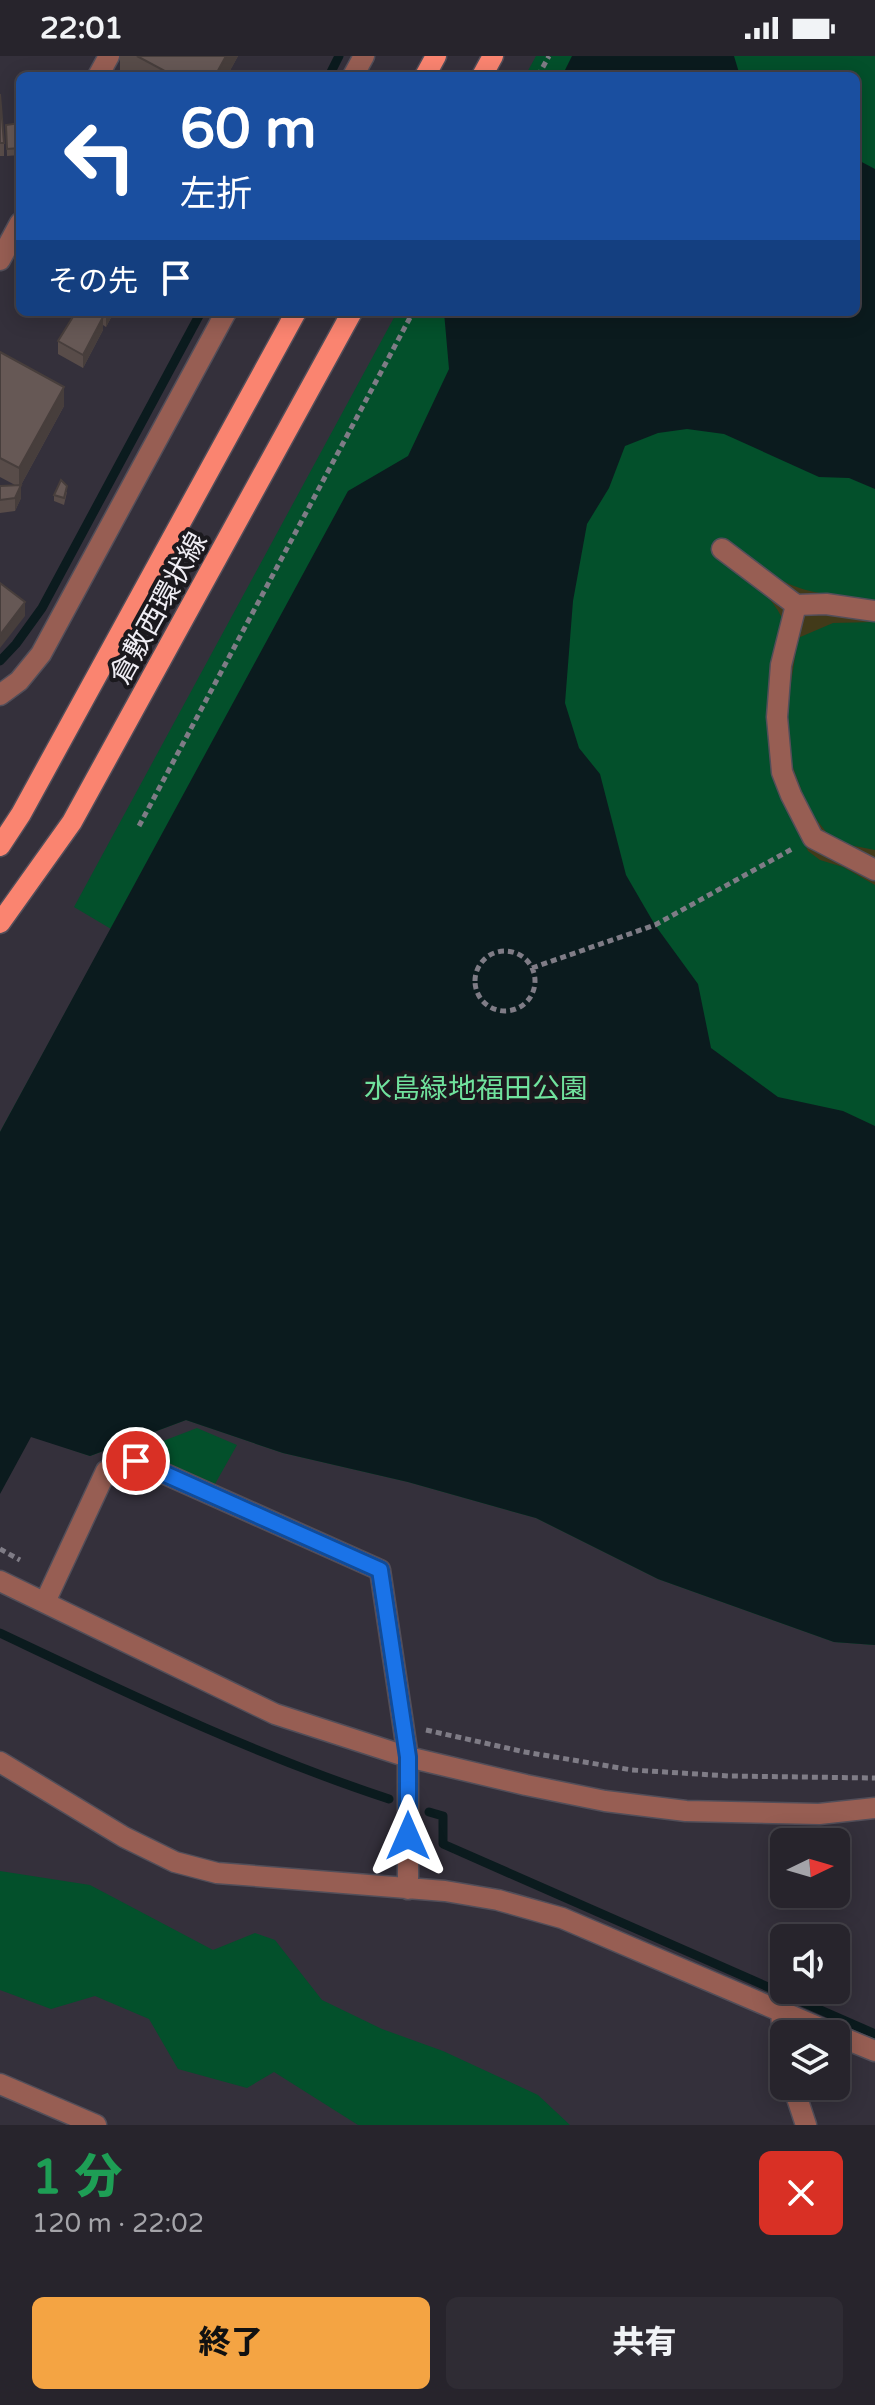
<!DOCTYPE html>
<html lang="ja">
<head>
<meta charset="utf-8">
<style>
  body { margin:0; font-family:"Varela Round","Noto Sans JP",sans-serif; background:#2f2c34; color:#f1f3f6; height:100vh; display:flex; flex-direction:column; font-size:30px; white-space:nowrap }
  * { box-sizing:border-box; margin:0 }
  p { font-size:26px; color:#a4a4a9 }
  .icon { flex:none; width:44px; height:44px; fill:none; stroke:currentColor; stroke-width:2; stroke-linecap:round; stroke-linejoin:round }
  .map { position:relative; height:2069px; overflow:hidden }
  .panel { display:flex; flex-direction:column; background:#27242c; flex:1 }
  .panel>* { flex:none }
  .guide { position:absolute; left:16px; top:16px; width:844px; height:244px; border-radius:12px; box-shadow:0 4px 20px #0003,0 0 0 2px #434148; background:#1a4fa0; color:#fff; overflow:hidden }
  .needle { width:52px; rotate:85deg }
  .tools { position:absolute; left:770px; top:1772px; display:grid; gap:16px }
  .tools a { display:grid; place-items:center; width:80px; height:80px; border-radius:12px; background:#27242c; box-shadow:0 4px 20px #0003,0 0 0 2px #434148; font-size:40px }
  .pin { position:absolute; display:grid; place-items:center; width:68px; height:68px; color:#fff; margin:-34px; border:4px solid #fff; border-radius:50%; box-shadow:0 2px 8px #0007 }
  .me { position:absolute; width:88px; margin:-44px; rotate:0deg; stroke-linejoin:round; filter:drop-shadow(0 0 6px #0008) }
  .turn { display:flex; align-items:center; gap:28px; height:168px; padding:0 32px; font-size:36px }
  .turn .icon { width:104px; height:104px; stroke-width:2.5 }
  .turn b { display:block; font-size:56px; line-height:68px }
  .then { display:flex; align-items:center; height:76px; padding:0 32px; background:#0003; gap:16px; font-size:30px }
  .round { display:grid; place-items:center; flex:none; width:84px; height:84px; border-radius:12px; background:#2f2c34 }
  .overview { display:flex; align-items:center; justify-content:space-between; height:136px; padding:0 32px }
  h1 { font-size:48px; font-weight:800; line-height:60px; color:#1e9e55 }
  .button { display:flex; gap:16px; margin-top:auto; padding:16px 32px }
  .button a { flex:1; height:92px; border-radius:12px; background:#f4a443; color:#111; font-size:32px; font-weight:800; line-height:92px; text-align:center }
  .button a+a { background:#2f2c34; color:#f1f3f6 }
  .status { display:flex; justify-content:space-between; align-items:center; height:56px; padding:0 40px; background:#27242c; direction:ltr }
  .status svg { height:22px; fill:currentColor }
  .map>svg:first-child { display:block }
  .green { fill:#03502b }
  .sand { fill:#423a19 }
  .water { fill:#0b1b1e }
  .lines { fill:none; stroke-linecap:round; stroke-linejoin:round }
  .stream { stroke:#0b1b1e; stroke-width:9 }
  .minor-casing { stroke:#524e59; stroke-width:23 }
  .major-casing { stroke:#524e59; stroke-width:23 }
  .path { stroke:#7f7c86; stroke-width:5; stroke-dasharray:6 4; stroke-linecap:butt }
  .minor { stroke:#975e53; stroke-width:20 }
  .major { stroke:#fa8470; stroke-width:20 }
  .wall { fill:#584c49 }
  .shaded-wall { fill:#473e3c }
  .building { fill:#665855; stroke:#473e3c; stroke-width:2 }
  .route-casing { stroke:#114b97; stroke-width:20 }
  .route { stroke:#1a73e8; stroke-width:14 }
  .labels { text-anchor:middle; stroke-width:8; stroke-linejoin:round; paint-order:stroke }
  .street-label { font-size:28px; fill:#efedf4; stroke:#1b191e }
  .park-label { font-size:28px; fill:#70e29d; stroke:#1b191e }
</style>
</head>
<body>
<div class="status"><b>22:01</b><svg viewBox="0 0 49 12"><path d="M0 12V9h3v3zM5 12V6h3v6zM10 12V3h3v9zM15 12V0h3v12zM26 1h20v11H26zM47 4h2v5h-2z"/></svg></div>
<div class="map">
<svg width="875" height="2069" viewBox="0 0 875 2069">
  <rect width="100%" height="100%" fill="#34303b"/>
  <path class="green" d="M536,0H875V1589L834,1586L658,1523L536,1462L408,1426L283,1397L186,1364L90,1400L31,1380L0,1076L111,873L74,851L397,256H856V20H525Z
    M197,1372L237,1389L215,1428L137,1395Z
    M0,1815L90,1829L213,1894L255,1877L275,1884L322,1944L382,1973L443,1995L538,2039L570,2069H358L274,2016L247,2032L178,2013L149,1963L95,1940L51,1953L0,1934Z"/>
  <path class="sand" d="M727,482C741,500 773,522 794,530C818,540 849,540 875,544V566L833,567L798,582L787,653L788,698L809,754L834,786L875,794V829L843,811L820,804L808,795L785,744L782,562C768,533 737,515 713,496Z"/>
  <path class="water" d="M572,0H734L740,20H562Z
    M856,103L875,113V433L849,422L819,421L724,378L687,373L658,377L625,390L609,432L587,468L573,545L565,647L579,692L600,718L626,819L655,869L698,928L711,992L778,1041L843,1055L875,1070V1589L834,1586L658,1523L536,1462L408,1426L283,1397L186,1364L90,1400L31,1381L0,1438V1076L348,435L408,400L449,313L444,256H856Z"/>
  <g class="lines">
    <path class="stream" d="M329,20L339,0
      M0,605L16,588L42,552L201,256
      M0,1577C127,1637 255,1699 389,1743
      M429,1756L443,1760V1788L875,1978"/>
    <g class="minor-casing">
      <path id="minor" d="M98,20L109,0
        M353,20L364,0
        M0,204L20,167
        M722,493L796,549
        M875,555L826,548L796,549L781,609L777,661L782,716L791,739L813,782L875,814
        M0,639L19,625L41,598L226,256
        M0,1525L275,1658L408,1701L526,1729L605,1745L686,1755L819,1758L875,1752
        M45,1546L106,1415L136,1405L380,1514L408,1701V1833
        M0,1706L124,1781L175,1806L217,1817L445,1835L498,1844L562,1862L834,1978
        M781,1956L784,1993
        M836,1979L875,1995
        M0,2028L96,2069
        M793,2030L806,2069"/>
    </g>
    <g class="major-casing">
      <path id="major" d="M425,20L436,0
        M482,20L493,0
        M0,790L21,758L296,256
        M0,867L72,766L352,256"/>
    </g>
    <path class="path" d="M538,20L549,0
      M139,770L413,256
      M475 925a30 30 0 1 1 60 0a30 30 0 1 1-60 0Z
      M532,912L655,869L792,793
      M0,1493L20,1504
      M426,1674L525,1696L632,1714L729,1720L875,1722"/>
    <use href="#minor" class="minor"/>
    <use href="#major" class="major"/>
  </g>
  <path class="wall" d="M120,0H238L227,20H130L120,15Z
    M0,38L4,87V100H0Z
    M20,67V99L7,100L6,69Z
    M75,256H114L106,271L103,269V274L83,312L58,298V285L76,257Z
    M0,296L64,350L21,429V442L15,455L0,457V430L15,429L0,421Z
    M67,436L64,449L54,445V439Z"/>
  <path class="shaded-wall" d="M226,0H238L227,20H215Z
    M107,256H114L106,271V258Z
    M103,261V274L83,312V299Z
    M64,331V350L21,429V442L15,455V442L19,431V412Z
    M25,546V560L0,592V579Z"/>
  <path class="building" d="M137,0H226L215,20H174Z
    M0,38L4,87H0Z
    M20,67V92L7,93L6,69Z
    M76,256H93L103,261L83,299L58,285Z
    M0,296L64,331L19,412L0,402Z
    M61,424L67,430L64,442L54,439Z
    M21,429L15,442L0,444V430Z
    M0,527L25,546L0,579Z"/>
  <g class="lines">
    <g class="route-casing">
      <path id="route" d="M136,1405L380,1514L408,1701V1780"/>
    </g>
    <use href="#route" class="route"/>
  </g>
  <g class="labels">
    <g class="street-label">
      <text transform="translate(158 552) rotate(-61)" y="10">倉敷西環状線</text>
    </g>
    <g class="park-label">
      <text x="476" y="1042">水島緑地福田公園</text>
    </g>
  </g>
</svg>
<div class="tools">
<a><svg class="needle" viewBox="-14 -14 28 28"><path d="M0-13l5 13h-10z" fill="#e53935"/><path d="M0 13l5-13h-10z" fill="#a4a4a9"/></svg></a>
<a><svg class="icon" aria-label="sound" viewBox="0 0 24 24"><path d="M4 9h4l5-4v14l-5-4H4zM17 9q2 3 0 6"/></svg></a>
<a><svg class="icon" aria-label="layers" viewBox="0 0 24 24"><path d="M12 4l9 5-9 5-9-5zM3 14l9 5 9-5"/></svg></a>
</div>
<div class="pin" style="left:136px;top:1405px;background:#d93025"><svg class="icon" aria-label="arrive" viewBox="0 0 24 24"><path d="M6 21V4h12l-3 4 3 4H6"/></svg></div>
<svg class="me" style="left:408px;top:1780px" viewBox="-20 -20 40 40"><path d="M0-17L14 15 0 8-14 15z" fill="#1a73e8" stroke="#fff" stroke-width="4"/></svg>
<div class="guide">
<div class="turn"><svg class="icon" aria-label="left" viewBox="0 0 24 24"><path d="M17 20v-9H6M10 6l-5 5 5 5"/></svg><div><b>60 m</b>左折</div></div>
<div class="then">その先<svg class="icon" aria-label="arrive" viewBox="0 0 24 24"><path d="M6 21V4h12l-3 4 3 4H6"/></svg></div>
</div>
</div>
<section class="panel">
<div class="overview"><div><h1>1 分</h1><p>120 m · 22:02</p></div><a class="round" style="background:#d93025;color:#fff"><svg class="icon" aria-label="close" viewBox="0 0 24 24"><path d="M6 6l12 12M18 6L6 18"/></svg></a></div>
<div class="button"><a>終了</a><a>共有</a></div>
</section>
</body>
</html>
